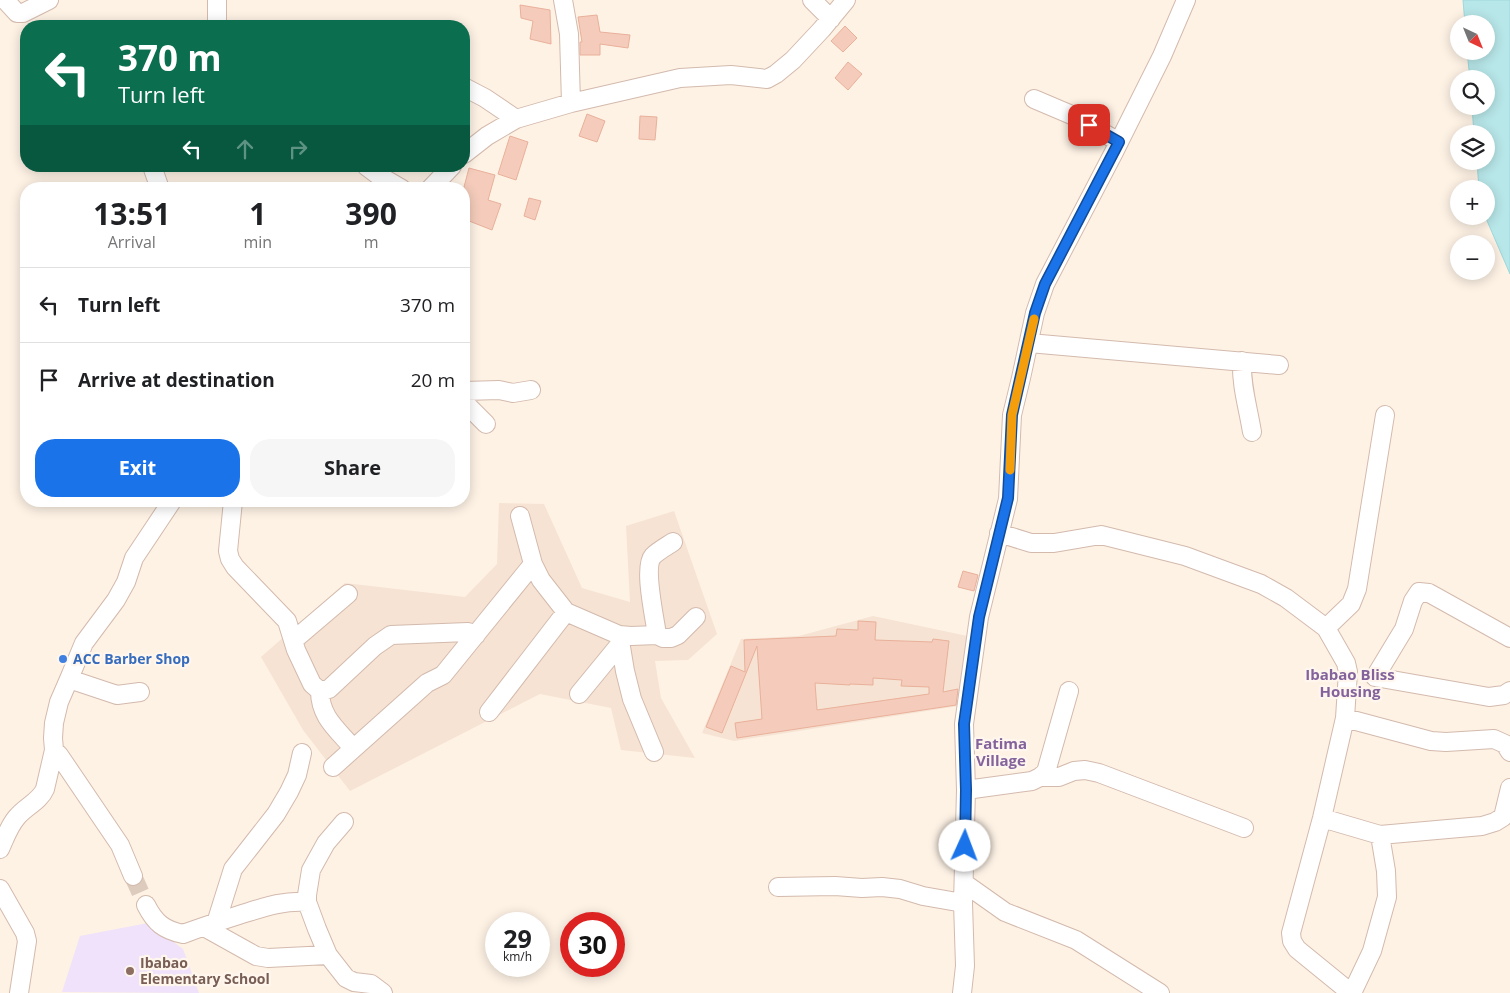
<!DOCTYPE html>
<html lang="en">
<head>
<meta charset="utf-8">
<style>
  body { margin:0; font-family:"Open Sans",sans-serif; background:#f6f6f6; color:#202124; height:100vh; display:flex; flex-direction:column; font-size:19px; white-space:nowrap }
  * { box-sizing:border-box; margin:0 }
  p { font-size:16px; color:#757577 }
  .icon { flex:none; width:28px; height:28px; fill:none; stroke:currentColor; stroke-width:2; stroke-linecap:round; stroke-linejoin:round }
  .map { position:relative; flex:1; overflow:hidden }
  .drawer { position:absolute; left:20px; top:182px; width:450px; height:325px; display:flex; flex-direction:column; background:#fff; border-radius:20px; box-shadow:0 2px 12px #0003 }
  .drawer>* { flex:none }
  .top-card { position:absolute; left:20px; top:20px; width:450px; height:152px; border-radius:20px; box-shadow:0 2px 12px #0003; background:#0b6e4f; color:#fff; overflow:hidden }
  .needle { width:32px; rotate:137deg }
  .fabs { position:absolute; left:1450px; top:15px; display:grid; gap:10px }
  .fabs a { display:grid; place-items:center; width:45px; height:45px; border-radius:50%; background:#fff; box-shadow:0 2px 12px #0003; font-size:25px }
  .speed { position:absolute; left:485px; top:912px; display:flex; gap:10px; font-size:25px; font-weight:700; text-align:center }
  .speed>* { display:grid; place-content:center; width:65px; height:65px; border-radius:50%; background:#fff; box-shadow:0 2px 12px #0003; line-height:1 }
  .speed small { font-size:12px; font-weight:400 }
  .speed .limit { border:8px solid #d22; background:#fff; color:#111 }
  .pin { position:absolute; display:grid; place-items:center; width:42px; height:42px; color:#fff; margin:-21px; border-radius:10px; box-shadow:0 2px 8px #0006 }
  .me { position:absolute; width:55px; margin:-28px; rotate:2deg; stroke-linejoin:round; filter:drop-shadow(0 0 4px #0008) }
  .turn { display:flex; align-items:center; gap:18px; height:105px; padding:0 15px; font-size:22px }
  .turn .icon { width:65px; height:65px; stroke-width:2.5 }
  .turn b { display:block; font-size:35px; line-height:42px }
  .lanes { display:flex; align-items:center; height:48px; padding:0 15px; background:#0003; justify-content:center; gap:25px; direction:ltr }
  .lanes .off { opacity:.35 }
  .eta { display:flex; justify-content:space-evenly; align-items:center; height:85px; text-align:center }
  .eta b { font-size:30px; font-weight:700; line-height:35px }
  .button { display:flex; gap:10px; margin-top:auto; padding:10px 15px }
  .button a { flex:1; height:58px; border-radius:20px; background:#1a73e8; color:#fff; font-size:20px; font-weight:700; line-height:58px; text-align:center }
  .button a+a { background:#f6f6f6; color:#202124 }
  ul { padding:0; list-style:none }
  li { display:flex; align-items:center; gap:15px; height:75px; padding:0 15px; border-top:1px solid #e0e0e0 }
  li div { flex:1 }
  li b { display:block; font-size:19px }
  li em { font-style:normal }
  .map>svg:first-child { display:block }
  .residential { fill:#f6e3d3 }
  .education { fill:#efe2fa }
  .water { fill:#b8e7e9; stroke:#9dd8dc }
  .building { fill:#f5ccbb; stroke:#e9b09a; fill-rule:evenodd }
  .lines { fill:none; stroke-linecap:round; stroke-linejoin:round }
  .minor-tunnel { stroke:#ddcbbe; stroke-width:18; stroke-dasharray:18 9; stroke-linecap:butt }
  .minor-casing { stroke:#d3baad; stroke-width:20 }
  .minor { stroke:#fff; stroke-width:18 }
  .route-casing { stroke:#114b97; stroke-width:12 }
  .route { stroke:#1a73e8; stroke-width:9 }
  .slow { stroke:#f59e0b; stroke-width:9 }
  .shop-dot { fill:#3f7fe0; stroke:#fff6ed; stroke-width:2 }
  .education-dot { fill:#8d6e63; stroke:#fff6ed; stroke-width:2 }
  .labels { text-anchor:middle; stroke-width:4.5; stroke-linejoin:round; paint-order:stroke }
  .shop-label { font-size:14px; font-weight:bold; fill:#366cbe; stroke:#fff6ed; text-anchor:start }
  .education-label { font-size:14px; font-weight:bold; fill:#785e54; stroke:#fff6ed; text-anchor:start }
  .neighbourhood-label { font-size:15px; font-weight:bold; fill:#84639d; stroke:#fff6ed }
</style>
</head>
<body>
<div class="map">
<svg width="1510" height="993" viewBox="0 0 1510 993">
  <rect width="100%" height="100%" fill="#fef2e5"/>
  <path class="residential" d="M499,503L544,504L582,588L630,602L626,526L674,511L717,634L688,660L655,661L661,698L695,758L621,750L611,708L540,694L350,791L303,730L261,657L345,583L465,597L497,564Z
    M873,616L972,637L965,705L734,741L702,733L741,639L799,636Z"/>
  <path class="education" d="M148,923L183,949L199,993L62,992L80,936Z"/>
  <path class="water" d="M1463,0H1510V274L1485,216H1486V189H1479L1477,161H1486V134H1474L1472,106H1486V79H1470L1467,51H1486V24H1465Z"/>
  <path class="building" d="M520,5L550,10L551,44L530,39L533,21L521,18Z
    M597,15L600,32L630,35L628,48L600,44V55H580V42H582L578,17Z
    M845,26L857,38L843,52L831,41Z
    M848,62L862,74L848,90L835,78Z
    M587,114L605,121L597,142L579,136Z
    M640,116L657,117L655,140L639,139Z
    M510,136L528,142L516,180L498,174Z
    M469,168L495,175L488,200L501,204L492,230L464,219V187Z
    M529,198L541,201L535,220L524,216Z
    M963,571L978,575L974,591L958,587Z
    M858,621L876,622L875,640L932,642L933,639L949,641L943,692L958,689L956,705L737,738L735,723L762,719L757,646L722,733L706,727L731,666L745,672L744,640L836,636L837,629L858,630ZM873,678L902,680L901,686L929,687V694L817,710L815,683L850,685V684L873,685Z"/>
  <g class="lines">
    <path class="minor-tunnel" d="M133,876L146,905"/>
    <g class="minor-casing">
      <path id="minor" d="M5,0L17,13H23L49,0
        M563,0L569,34L571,103
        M812,0L831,19
        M217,26V0
        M464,87L485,98L516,119
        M1034,99L1074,116L1119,142
        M464,154L487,136L516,119L571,103L680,78L731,75L767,79L776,74L793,60L822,29L846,0
        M152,166L160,189
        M366,166L378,175L402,189
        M430,189L452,166
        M1029,343L1279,365
        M1242,361C1241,386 1248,407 1252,432
        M464,391L499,390L513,393L531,390
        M464,402L486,424
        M233,501L228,551L230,559L235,567L287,621L296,650L312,684L320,691C320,717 337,729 353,748
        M999,533L1031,543H1054L1101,535L1185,556L1261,584L1286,598L1326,628L1346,663L1348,672L1345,718L1322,818L1291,933L1292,941L1297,949L1351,993
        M566,612L619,635L631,636L657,635L663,638H671L678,635L696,617
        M1326,628L1351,604L1357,589L1385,415
        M619,635L625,671L632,699L654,752
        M657,635C655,619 643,567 653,556C658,551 667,546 673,542
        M1510,638L1429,593L1419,592L1413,601L1404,629L1375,677L1489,697L1504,695L1510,691
        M294,640L348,594
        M69,679L117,695L140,692
        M320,691L329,689L375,646L391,635L468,632L476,635
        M579,694L620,644
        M489,712L566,612L541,580L533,564L520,516
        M1345,718L1431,741L1446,742L1494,739L1505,744L1510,752
        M54,750L59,755L120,845L133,876
        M333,767L427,683L443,675L533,564
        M1040,777H1059L1074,771L1085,770L1099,773L1244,828
        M966,790L1032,781L1040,777L1046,772L1069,691
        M1322,818L1380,835L1482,826L1495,822L1503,817L1510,788
        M344,822L326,843L311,870L307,895V902L317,929L328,955L346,978L354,982L371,984L383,993
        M0,849C5,838 9,826 17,817C25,807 40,801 45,789L54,750L53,738L54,723L59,702L69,679L84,643L116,600L126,582L134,558L172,501
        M964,883L1005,912L1076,940L1160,993
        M778,887L835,886L862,888L882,887L900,889L923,896L963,903
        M0,889L25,933L27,941L19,993
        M146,905C155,923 164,930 183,934C202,927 220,921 239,915C262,908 283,900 307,902
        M216,923L233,869L276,814L289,792L297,775L302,753
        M204,927L256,956L268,958L328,955
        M962,993L965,966L963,903L966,790L964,724L979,617L1008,499L1012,415L1021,378L1035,313L1045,284L1113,154L1162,56L1186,0
        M1352,993L1372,951L1387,897L1386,871L1380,835"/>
    </g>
    <use href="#minor" class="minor"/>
  </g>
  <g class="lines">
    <g class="route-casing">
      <path id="route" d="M965,846L966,790L964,724L979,617L1008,498L1012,415L1035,313L1045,284L1119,142L1089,125"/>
    </g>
    <use href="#route" class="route"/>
    <path class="slow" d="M1010,470L1012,415L1034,319"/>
  </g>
  <circle class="shop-dot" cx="63" cy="659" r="5"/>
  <circle class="education-dot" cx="130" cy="971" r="5"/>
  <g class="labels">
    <g class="shop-label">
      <text x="73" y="664">ACC Barber Shop</text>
    </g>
    <g class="education-label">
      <text x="140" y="968">Ibabao<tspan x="140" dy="16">Elementary School</tspan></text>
    </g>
    <g class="neighbourhood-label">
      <text x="1350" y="680">Ibabao Bliss<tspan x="1350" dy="17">Housing</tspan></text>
      <text x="1001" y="749">Fatima<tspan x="1001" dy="17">Village</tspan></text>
    </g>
  </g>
</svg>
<div class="fabs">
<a><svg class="needle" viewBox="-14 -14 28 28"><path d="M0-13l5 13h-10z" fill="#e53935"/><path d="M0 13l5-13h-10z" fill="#757577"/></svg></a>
<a><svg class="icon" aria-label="search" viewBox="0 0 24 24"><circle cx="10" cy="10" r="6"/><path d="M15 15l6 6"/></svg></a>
<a><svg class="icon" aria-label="layers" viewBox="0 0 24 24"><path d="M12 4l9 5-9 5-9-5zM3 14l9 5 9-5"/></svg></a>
<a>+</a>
<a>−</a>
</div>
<div class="speed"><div>29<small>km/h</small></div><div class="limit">30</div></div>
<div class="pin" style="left:1089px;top:125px;background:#d93025"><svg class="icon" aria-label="arrive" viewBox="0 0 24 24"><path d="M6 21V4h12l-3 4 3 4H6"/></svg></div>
<svg class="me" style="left:965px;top:846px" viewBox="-20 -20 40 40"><circle r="19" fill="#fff"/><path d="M0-13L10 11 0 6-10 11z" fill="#1a73e8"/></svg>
<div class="top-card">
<div class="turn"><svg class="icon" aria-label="left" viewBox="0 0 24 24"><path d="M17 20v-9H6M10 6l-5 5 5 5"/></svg><div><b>370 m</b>Turn left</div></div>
<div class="lanes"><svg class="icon" aria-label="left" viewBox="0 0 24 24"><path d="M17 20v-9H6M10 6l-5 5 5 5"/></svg><svg class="icon off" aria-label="ahead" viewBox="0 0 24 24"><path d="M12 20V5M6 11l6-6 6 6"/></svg><svg class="icon off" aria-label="right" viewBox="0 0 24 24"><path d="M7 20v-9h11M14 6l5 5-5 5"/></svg></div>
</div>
<section class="drawer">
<div class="eta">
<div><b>13:51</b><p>Arrival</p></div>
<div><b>1</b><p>min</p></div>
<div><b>390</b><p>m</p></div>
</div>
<ul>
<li><svg class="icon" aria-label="left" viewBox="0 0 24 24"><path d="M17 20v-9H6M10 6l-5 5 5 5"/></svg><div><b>Turn left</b></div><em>370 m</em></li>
<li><svg class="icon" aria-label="arrive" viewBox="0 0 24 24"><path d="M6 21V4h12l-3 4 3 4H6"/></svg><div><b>Arrive at destination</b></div><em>20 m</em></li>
</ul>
<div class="button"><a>Exit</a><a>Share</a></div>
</section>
</div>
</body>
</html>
